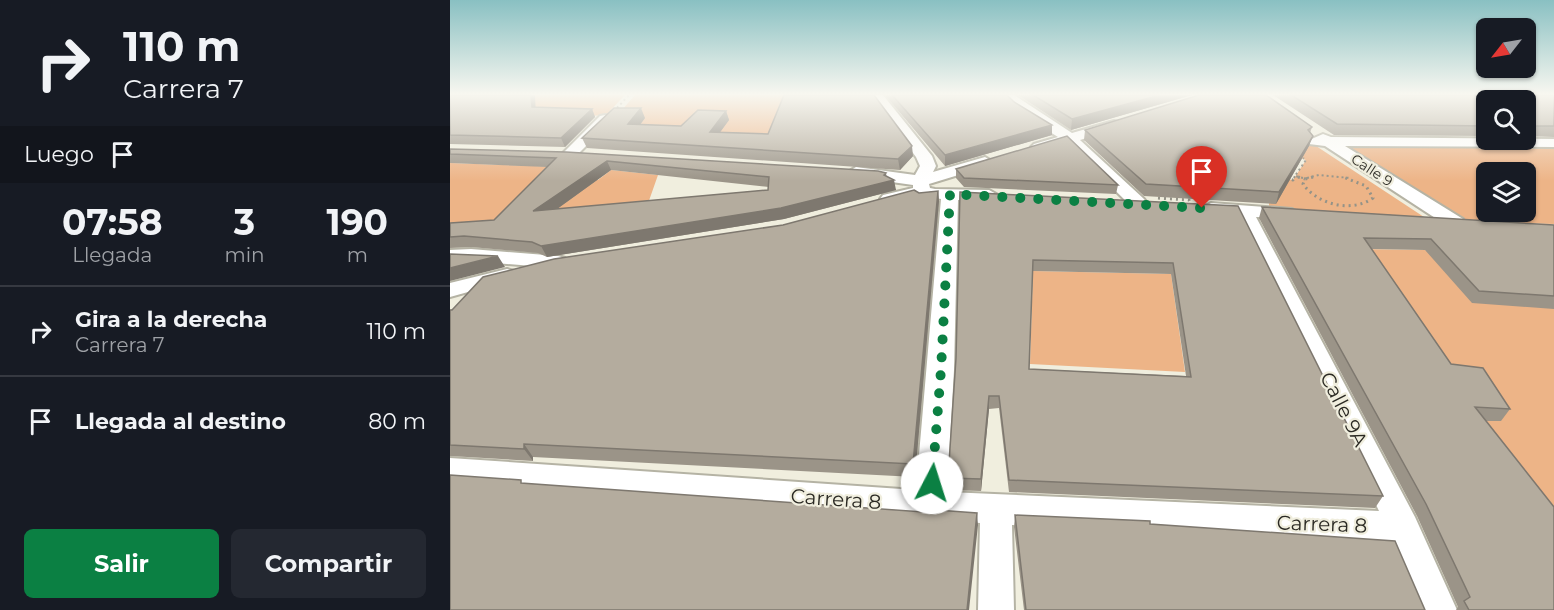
<!DOCTYPE html>
<html lang="es">
<head>
<meta charset="utf-8">
<style>
  body { margin:0; font-family:Montserrat,sans-serif; background:#242831; color:#f1f3f6; height:100vh; display:flex; flex-direction:column; font-size:22px; white-space:nowrap }
  * { box-sizing:border-box; margin:0 }
  p { font-size:20px; color:#9ea1a6 }
  .icon { flex:none; width:33px; height:33px; fill:none; stroke:currentColor; stroke-width:2; stroke-linecap:round; stroke-linejoin:round }
  .map { position:relative; flex:1; overflow:hidden }
  .details { display:flex; flex-direction:column; background:#171b24; width:450px }
  .details>* { flex:none }
  .hud { background:#171b24; color:#f1f3f6; overflow:hidden }
  .needle { width:39px; rotate:239deg }
  .controls { position:absolute; left:1026px; top:18px; display:grid; gap:12px }
  .controls a { display:grid; place-items:center; width:60px; height:60px; border-radius:9px; background:#171b24; box-shadow:0 2px 4px #0004; font-size:30px }
  .pin { position:absolute; display:grid; place-items:center; width:51px; height:51px; color:#fff; margin:-62px -26px; border-radius:50% 50% 50% 0; rotate:-45deg; box-shadow:0 0 6px #0007 }
  .pin .icon { rotate:45deg }
  .me { position:absolute; width:66px; margin:-33px; rotate:5deg; stroke-linejoin:round; filter:drop-shadow(0 0 4px #0008) }
  .turn { display:flex; align-items:center; gap:21px; height:126px; padding:0 24px; font-size:27px }
  .turn .icon { width:78px; height:78px; stroke-width:2.5 }
  .turn b { display:block; font-size:42px; line-height:51px }
  .then { display:flex; align-items:center; height:57px; padding:0 24px; background:#0003; gap:12px; font-size:22px }
  .eta { display:flex; justify-content:space-evenly; align-items:center; height:102px; text-align:center }
  .eta b { font-size:36px; font-weight:700; line-height:42px }
  .primary-button { display:flex; gap:12px; margin-top:auto; padding:12px 24px }
  .primary-button a { flex:1; height:69px; border-radius:9px; background:#0b8043; color:#fff; font-size:24px; font-weight:700; line-height:69px; text-align:center }
  .primary-button a+a { background:#242831; color:#f1f3f6 }
  ul { padding:0; list-style:none }
  li { display:flex; align-items:center; gap:18px; height:90px; padding:0 24px; border-top:2px solid #363941 }
  li div { flex:1 }
  li b { display:block; font-size:22px }
  li em { font-style:normal }
  main { display:flex; flex:1; min-height:0 }
  .map>svg:first-child { display:block }
  .green { fill:#edb487; fill-rule:evenodd }
  .lines { fill:none; stroke-linecap:round; stroke-linejoin:round }
  .street-casing { stroke:#b5b3a4; stroke-width:4 }
  .path-far1 { stroke:#949388; stroke-width:2; stroke-dasharray:2 3; stroke-linecap:butt }
  .path { stroke:#949388; stroke-width:3; stroke-dasharray:2 4; stroke-linecap:butt }
  .street { fill:#fff; fill-rule:evenodd }
  .wall { fill:#9b9488; fill-rule:evenodd }
  .shaded-wall { fill:#7e786f }
  .building { fill:#b4ac9e; stroke:#7e786f; stroke-width:1.5; fill-rule:evenodd }
  .route { stroke:#0b8043; stroke-width:10; stroke-dasharray:0 18 }
  .labels { text-anchor:middle; stroke-width:4.5; stroke-linejoin:round; paint-order:stroke }
  .far-street-label { font-size:14px; fill:#2a2923; stroke:#f0eede }
  .near-street-label { font-size:20px; fill:#2a2923; stroke:#f0eede }
</style>
</head>
<body>
<main>
<section class="details">
<div class="hud">
<div class="turn"><svg class="icon" aria-label="right" viewBox="0 0 24 24"><path d="M7 20v-9h11M14 6l5 5-5 5"/></svg><div><b>110 m</b>Carrera 7</div></div>
<div class="then">Luego<svg class="icon" aria-label="arrive" viewBox="0 0 24 24"><path d="M6 21V4h12l-3 4 3 4H6"/></svg></div>
</div>
<div class="eta">
<div><b>07:58</b><p>Llegada</p></div>
<div><b>3</b><p>min</p></div>
<div><b>190</b><p>m</p></div>
</div>
<ul>
<li><svg class="icon" aria-label="right" viewBox="0 0 24 24"><path d="M7 20v-9h11M14 6l5 5-5 5"/></svg><div><b>Gira a la derecha</b><p>Carrera 7</p></div><em>110 m</em></li>
<li><svg class="icon" aria-label="arrive" viewBox="0 0 24 24"><path d="M6 21V4h12l-3 4 3 4H6"/></svg><div><b>Llegada al destino</b></div><em>80 m</em></li>
</ul>
<div class="primary-button"><a>Salir</a><a>Compartir</a></div>
</section>
<div class="map">
<svg width="1104" height="610" viewBox="0 0 1104 610">
  <rect width="100%" height="100%" fill="#f0eede"/>
  <path class="green" d="M0,95H175L156,115L102,118Z
    M185,95H340L320,145L234,136L182,135L194,118H165Z
    M860,142L974,217L819,211V176L843,180L856,160L833,152Z
    M898,143L1104,146V224L1019,222L997,215L892,147ZM1036,172H1076V212H1036Z
    M0,163L111,167L148,180L161,170L208,175L195,212L98,221L109,207L50,230L0,234Z
    M909,249L975,250L1104,308V534Z
    M583,271L721,274L735,372L580,364Z"/>
  <g class="lines">
    <g class="street-casing">
      <path id="street" d="M420,95H433L482,156L486,166L483,172L535,157L543,162L541,165L479,184L480,188L485,189L539,190L548,195L539,200H508L504,370L497,492L929,511L787,215L761,213L752,208L761,203L842,209L851,214L848,218L806,217L965,517L1007,610H971L942,541L562,525L564,610H528L530,523L0,484V458L466,490L491,199L472,196L439,204L433,203L430,199L433,195L463,188V185L406,177L398,172L406,167L465,175L470,166L466,157Z
        M550,95H564L622,133L664,121L669,122V128L630,140L694,199L697,203L694,207H682L617,143L589,152L584,150L581,147L584,144L608,137L565,110Z
        M155,115L160,116V122L125,157H115L112,154L150,116Z
        M873,134L881,137L1104,139V147L895,146L1013,219L1015,223L1006,229L999,227L875,146L859,144L857,141Z
        M21,249L108,256L115,258L118,262L115,266L108,268L21,261L0,262V250Z
        M57,269L64,271L68,275L64,279L0,297V283Z"/>
    </g>
    <path class="path-far1" d="M167,108L179,95
      M844,178L845,176
      M853,178L845,176L856,160L853,158
      M857,178L869,175L900,178"/>
    <path class="path" d="M848,177L855,179
      M863,177L855,179L853,184C868,205 902,213 923,198L916,186L893,177
      M836,178L843,180L845,177
      M708,198L739,200L740,203"/>
    <use href="#street" class="street"/>
  </g>
  <path class="wall" d="M0,95H85V107L142,109L145,117L115,147L0,144Z
    M435,95H557L602,135L495,166Z
    M568,95H742L621,130Z
    M823,95H1104V137L1076,136V100H1036V136L884,135Z
    M276,111L279,120L270,132L318,134L463,156L450,170L137,148L132,138L195,118L190,125L231,126Z
    M862,127L860,133L859,146L826,204L694,196L634,140L635,130Z
    M0,149L437,176L446,190L334,219L97,257L88,253L21,247L0,248V223L44,220L97,167L0,163ZM161,170L319,187L318,190L107,209Z
    M506,169L668,185L666,194L514,187L506,178Z
    M488,191L489,201L465,477L83,457V461L0,456V310L333,225L469,193Z
    M510,192L788,206L933,496L925,508L559,492L549,408L539,409L531,491L499,490L498,478L506,358ZM583,271L721,274L736,376L579,369Z
    M812,207L1104,225V309L1022,303L975,250L921,249L1001,364L1060,409L1051,421H1035L1104,610H1006L1008,607L967,516L809,218Z
    M565,515L700,524L975,610H574L564,527Z"/>
  <path class="shaded-wall" d="M81,95H85L86,116L82,107Z
    M710,95H742L621,130L622,119Z
    M191,108L195,118L182,135L178,124Z
    M142,109L145,117L115,147L111,138Z
    M276,111L279,120L263,142L260,132Z
    M602,125V135L495,166V155Z
    M863,136L859,146L826,204L829,192Z
    M462,146L463,156L450,170L448,159Z
    M157,161L161,170L89,222L83,211Z
    M436,173L437,182L444,180L446,190L334,219L97,257L91,246L434,175Z
    M488,191L489,201L465,477L463,464Z
    M48,256L55,267L0,281V268Z
    M539,396V409L531,491V479Z
    M74,444L83,457V461L74,449Z
    M527,513L528,525L519,610H516Z"/>
  <path class="building" d="M0,95H81L82,107L142,109L111,138L0,135Z
    M334,95H424L462,146L448,159L132,138L164,108H191L178,124L231,126L248,110L276,111L260,132L318,134Z
    M442,95H557L564,102L602,125L495,155Z
    M583,95H710L622,119Z
    M749,95H816L862,127L858,130L863,136L829,192L696,184L635,130Z
    M841,95H1104V126H1076V100H1036V126L887,124Z
    M617,136L668,185L514,178L506,169Z
    M0,149L116,152L428,171L436,173L434,175L444,180L331,208L91,246L82,242L14,236L0,237V223L44,220L106,158L0,154ZM157,161L319,177L318,190L83,211Z
    M464,190L469,193L488,191L463,464L74,444V449L0,445V310H2L33,277L104,259L333,225Z
    M510,192L788,206L933,496L559,480L549,396H539L531,479L498,478L506,358ZM583,260L723,263L741,377L579,369Z
    M812,207L1104,225V296L1029,291L981,239L914,238L1001,364L1033,368L1060,409L1025,407L1104,507V610H1019L1014,601L1020,597L976,504Z
    M0,254L48,256L0,268Z
    M0,475L71,480V483L487,513V510L527,513L517,610H0Z
    M565,515L700,521V524L945,541L975,610H576Z"/>
  <linearGradient id="sky" x2="0" y2="1"><stop stop-color="#89c0c2"/><stop offset="0.52" stop-color="#f8f7f0"/><stop offset="1" stop-color="#f8f7f0" stop-opacity="0"/></linearGradient>
  <rect width="1104" height="181" fill="url(#sky)"/>
  <g class="lines">
    <path class="route" d="M482,483L491,370L500,194L752,208"/>
  </g>
  <g class="labels">
    <g class="far-street-label">
      <text transform="translate(922 170) rotate(33)" y="5">Calle 9</text>
    </g>
    <g class="near-street-label">
      <text transform="translate(894 409) rotate(63)" y="7">Calle 9A</text>
      <text transform="translate(386 499) rotate(4)" y="7">Carrera 8</text>
      <text transform="translate(872 524) rotate(2)" y="7">Carrera 8</text>
    </g>
  </g>
</svg>
<div class="controls">
<a><svg class="needle" viewBox="-14 -14 28 28"><path d="M0-13l5 13h-10z" fill="#e53935"/><path d="M0 13l5-13h-10z" fill="#9ea1a6"/></svg></a>
<a><svg class="icon" aria-label="search" viewBox="0 0 24 24"><circle cx="10" cy="10" r="6"/><path d="M15 15l6 6"/></svg></a>
<a><svg class="icon" aria-label="layers" viewBox="0 0 24 24"><path d="M12 4l9 5-9 5-9-5zM3 14l9 5 9-5"/></svg></a>
</div>
<div class="pin" style="left:752px;top:208px;background:#d93025"><svg class="icon" aria-label="arrive" viewBox="0 0 24 24"><path d="M6 21V4h12l-3 4 3 4H6"/></svg></div>
<svg class="me" style="left:482px;top:483px" viewBox="-20 -20 40 40"><circle r="19" fill="#fff"/><path d="M0-13L10 11 0 6-10 11z" fill="#0b8043"/></svg>
</div>
</main>
</body>
</html>
